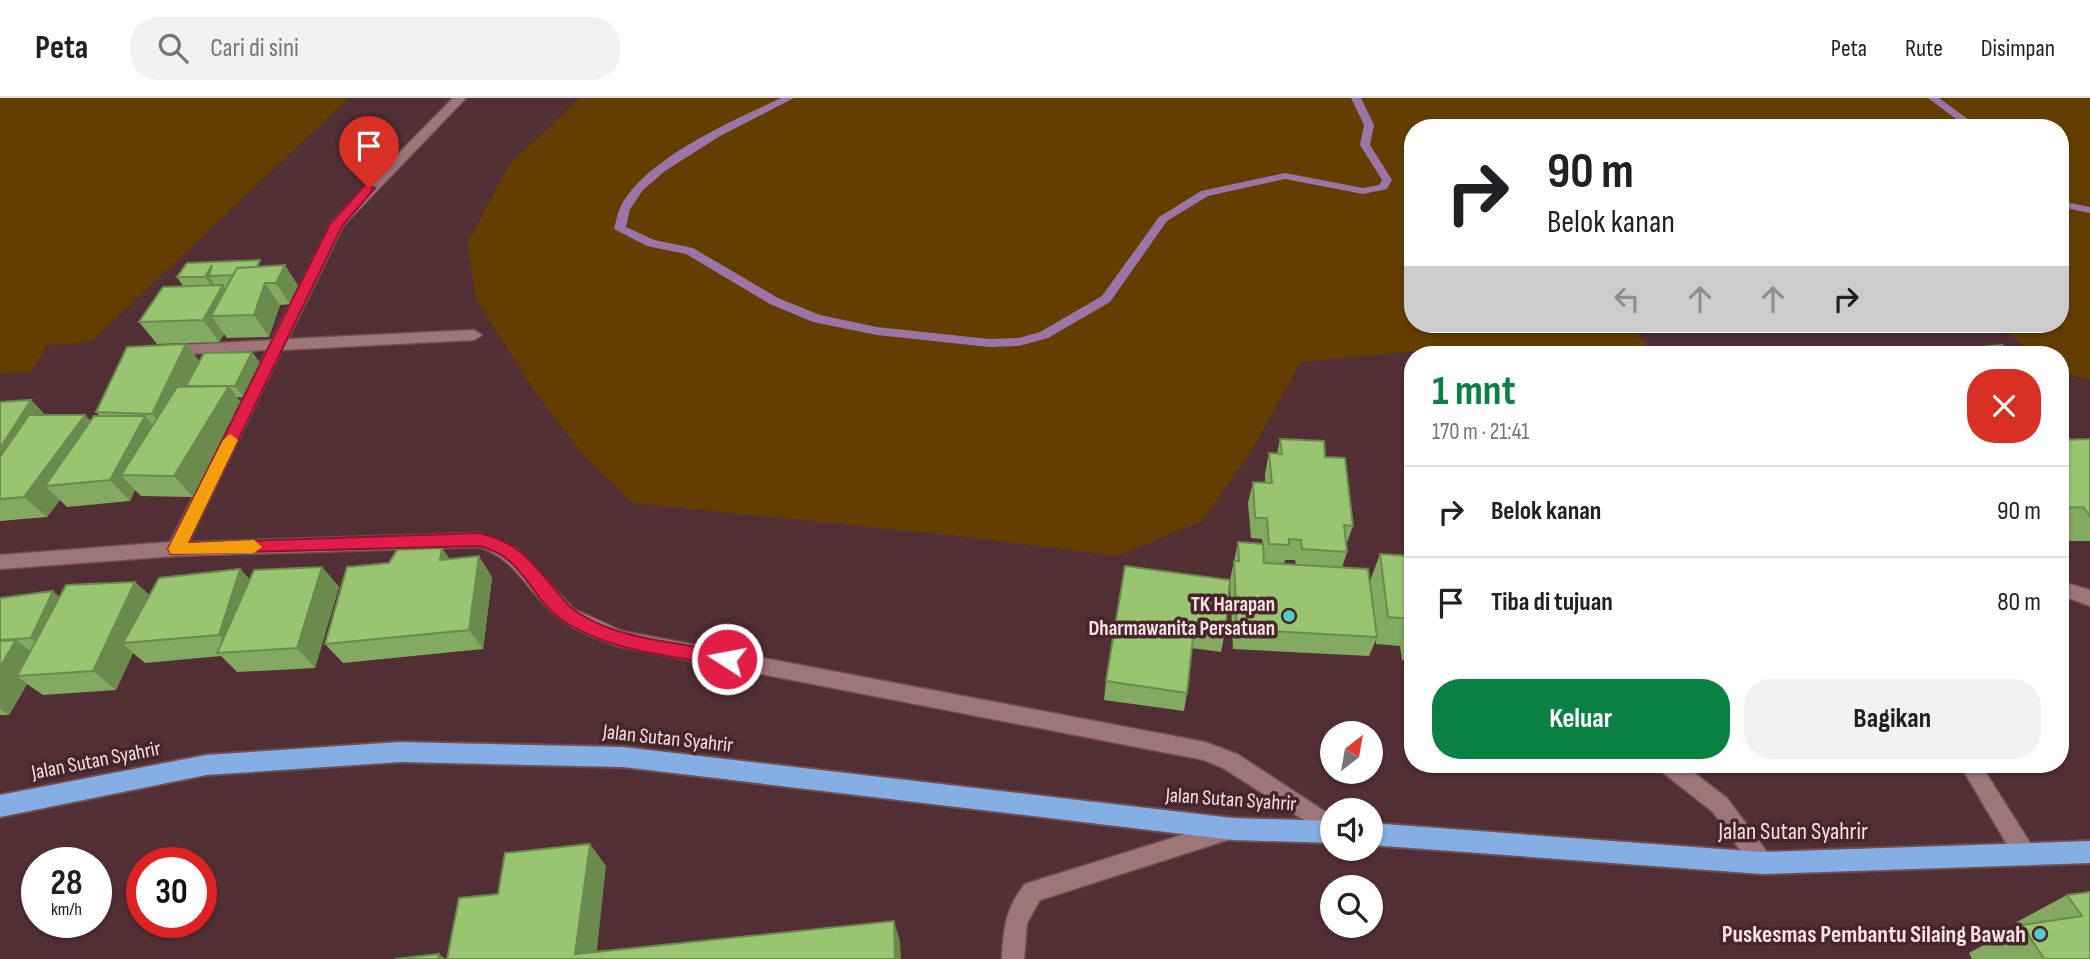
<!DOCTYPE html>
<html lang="id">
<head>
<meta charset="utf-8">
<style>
  body { margin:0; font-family:"Sofia Sans Condensed",sans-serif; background:#f2f2f2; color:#202124; height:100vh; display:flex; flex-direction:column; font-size:26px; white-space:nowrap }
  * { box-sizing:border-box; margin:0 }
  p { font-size:23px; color:#757577 }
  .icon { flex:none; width:38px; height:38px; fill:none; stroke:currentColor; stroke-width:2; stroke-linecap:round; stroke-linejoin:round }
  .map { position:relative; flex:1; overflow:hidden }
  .sheet { position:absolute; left:1404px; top:248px; width:665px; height:427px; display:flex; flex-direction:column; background:#fff; border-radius:28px; box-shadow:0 2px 5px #0004 }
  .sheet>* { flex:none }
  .banner { position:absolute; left:1404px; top:21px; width:665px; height:214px; border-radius:28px; box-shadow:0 2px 5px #0004; background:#fff; color:#202124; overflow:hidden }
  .needle { width:46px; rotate:31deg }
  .controls { position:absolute; left:1320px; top:623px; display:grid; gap:14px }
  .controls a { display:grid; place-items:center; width:63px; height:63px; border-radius:50%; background:#fff; box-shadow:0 2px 5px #0004; font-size:35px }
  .speed { position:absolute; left:21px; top:749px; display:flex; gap:14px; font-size:35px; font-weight:700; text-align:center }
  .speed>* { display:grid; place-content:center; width:91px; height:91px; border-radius:50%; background:#fff; box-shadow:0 2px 5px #0004; line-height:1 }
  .speed small { font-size:18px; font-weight:400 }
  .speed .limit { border:10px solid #d22; background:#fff; color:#111 }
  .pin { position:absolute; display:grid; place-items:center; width:60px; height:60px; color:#fff; margin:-72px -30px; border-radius:50% 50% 50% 0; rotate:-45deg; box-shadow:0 0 7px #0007 }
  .pin .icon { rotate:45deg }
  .me { position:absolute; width:77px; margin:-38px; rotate:281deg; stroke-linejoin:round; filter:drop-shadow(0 0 5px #0008) }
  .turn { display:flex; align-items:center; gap:24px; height:147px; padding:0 28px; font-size:32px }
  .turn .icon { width:91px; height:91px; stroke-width:2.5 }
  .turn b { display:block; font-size:49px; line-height:60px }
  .lanes { display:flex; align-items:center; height:66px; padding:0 28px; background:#0003; justify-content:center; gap:35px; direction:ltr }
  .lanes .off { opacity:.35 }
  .round { display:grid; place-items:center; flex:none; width:74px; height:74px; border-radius:28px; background:#f2f2f2 }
  .overview { display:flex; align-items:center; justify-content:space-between; height:119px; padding:0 28px }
  h1 { font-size:42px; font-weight:700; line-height:52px; color:#0b8043 }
  .button { display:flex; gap:14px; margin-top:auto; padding:14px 28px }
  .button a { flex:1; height:80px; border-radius:28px; background:#0b8043; color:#fff; font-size:28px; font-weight:700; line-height:80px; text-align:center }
  .button a+a { background:#f2f2f2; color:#202124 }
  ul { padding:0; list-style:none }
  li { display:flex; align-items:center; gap:21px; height:91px; padding:0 28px; border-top:2px solid #e0e0e0 }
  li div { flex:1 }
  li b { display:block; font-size:26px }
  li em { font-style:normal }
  header { display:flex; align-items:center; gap:42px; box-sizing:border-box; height:98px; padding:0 35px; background:#fff; border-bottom:2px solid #e0e0e0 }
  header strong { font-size:33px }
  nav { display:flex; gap:38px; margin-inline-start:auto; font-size:24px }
  .search { width:490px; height:63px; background:#f2f2f2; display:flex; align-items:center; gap:18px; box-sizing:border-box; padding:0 24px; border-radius:28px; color:#757577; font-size:26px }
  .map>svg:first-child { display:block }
  .green { fill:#633e00 }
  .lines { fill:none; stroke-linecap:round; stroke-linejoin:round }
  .stream { fill:#9c75a8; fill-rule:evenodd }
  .service-casing { stroke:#6d4f53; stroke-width:3 }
  .minor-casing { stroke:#6d4f53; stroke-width:3 }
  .trunk-casing { stroke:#6d4f53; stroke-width:4 }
  .service { fill:#9e767a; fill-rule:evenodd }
  .minor { fill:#9e767a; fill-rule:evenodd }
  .trunk { fill:#84aee4; fill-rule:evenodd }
  .wall { fill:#84a960; fill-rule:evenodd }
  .shaded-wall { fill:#6b8a4e }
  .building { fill:#99c570; stroke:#6b8a4e; stroke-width:2 }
  .route { fill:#e11d48; stroke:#92132f; stroke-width:2 }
  .slow { fill:#f59e0b }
  .poi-dot { fill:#54cdc8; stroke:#47252a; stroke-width:2.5 }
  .labels { text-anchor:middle; stroke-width:7; stroke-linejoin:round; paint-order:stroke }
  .poi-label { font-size:21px; font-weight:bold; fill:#f9e2e4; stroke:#47252a; text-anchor:end }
  .street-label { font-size:21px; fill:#f9e2e4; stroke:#47252a }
  .near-street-label { font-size:24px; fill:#f9e2e4; stroke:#47252a }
  .near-poi-label { font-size:24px; font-weight:bold; fill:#f9e2e4; stroke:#47252a; text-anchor:end }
</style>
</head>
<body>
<header>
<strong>Peta</strong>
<div class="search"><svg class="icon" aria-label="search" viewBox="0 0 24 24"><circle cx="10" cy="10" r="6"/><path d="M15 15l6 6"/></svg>Cari di sini</div>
<nav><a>Peta</a><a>Rute</a><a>Disimpan</a></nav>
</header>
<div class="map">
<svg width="2090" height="861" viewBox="0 0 2090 861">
  <rect width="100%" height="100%" fill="#522f34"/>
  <path class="green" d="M0,0H349L91,244L48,247L31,274L0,276Z
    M580,0H2090V282L2060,274V257H2034L2000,226H2060V30H1412V226H1630L1654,257H1440L1437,251L1301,264L1251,354L1202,423L1118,458L949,437L633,405L583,357L534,293L476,201L467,146L508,68Z"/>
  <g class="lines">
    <path class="stream" d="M781,0H794L720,38L665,73L643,92L630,111L626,129L654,142L693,150L778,200L820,217L877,229L989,241L1019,240L1040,234L1102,198L1159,119L1201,93L1285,75L1363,90L1379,87L1382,82L1360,47L1364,27L1351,0H1361L1374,27L1370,47L1392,82L1387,91L1363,96L1285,81L1208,98L1167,123L1110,204L1048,240L1019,248L989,249L877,237L813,224L770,206L686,156L647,148L614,131C616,124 617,116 620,110C643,61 734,22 781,0Z
      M1928,0H1939L1980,30H1968Z
      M2060,103L2090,109V115L2060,109Z"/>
    <g class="service-casing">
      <path id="service" d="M1659,667H1684L1727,700L1770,758L1773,765L1770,772L1762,775L1754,772L1713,714L1662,674Z"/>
    </g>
    <g class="minor-casing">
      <path id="minor" d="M453,0H466L343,128L288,241L474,232L482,237L474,242L282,252L189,444L479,435L516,450L574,511L622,533L1205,644L1237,656L1332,718V740L1223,670L1204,662L621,549C595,540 568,531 548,510C524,487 513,460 479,449L176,458L0,471V457L170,444L267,252L168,257L160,252L163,248L272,242L332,123Z
        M2060,483L2090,492V508L2060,497Z
        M1960,667H1981L2034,751L2037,758L2034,765L2026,768L2018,765Z
        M1230,722L1237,725L1241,732L1237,739L1040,802L1027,825L1024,861H1002C1003,832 1006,809 1025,786Z"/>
    </g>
    <g class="trunk-casing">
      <path id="trunk" d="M400,644L623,649L1233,720L1332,723V745L1233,742L623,669L400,664L206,677L0,719V697L206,657Z
        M1370,725L1762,754L2090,743V765L1762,776L1370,747Z"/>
    </g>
    <use href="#service" class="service"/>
    <use href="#minor" class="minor"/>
    <use href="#trunk" class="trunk"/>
  </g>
  <path class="wall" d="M264,168L299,189L290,206L280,207L269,239L227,240L224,236L219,244L157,246L139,224L183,188L177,179Z
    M186,246L199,263L252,254L260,265L244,299H237L245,310L193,399L141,398L135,392L130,403L67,409L60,402L47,419L0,423V304L31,302L45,317H85L90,323L100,318L96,314Z
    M1947,252L2011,257H1943Z
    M1280,341L1325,359L1353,428L1346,447L1347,454L1342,470L1370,483L1380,456L1412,458V563L1402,562L1400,548L1376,546V542L1369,558L1233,551L1230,485L1225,534L1221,554L1192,550L1187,595L1184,613L1104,602L1106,583L1230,482L1238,444L1263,446L1262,441L1251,440L1248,405L1253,384H1265V376L1269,355L1277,356ZM1285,462H1295L1296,467L1284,466Z
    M2090,341V443H2070L2060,429V342Z
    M442,450L449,461L492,479L483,551L343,565L325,546L389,465Z
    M322,469L339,489L315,570L237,574L221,558L145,565L133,555L116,592L43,597L27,586L9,617H0V500L60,499L135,484L149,497L240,471L249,481Z
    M2090,794V861H1972L1969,855L2016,830L2013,826L2067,797Z"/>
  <path class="shaded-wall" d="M212,167L209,178L215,187L213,190L205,179Z
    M285,167L299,189L290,206L276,185Z
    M265,185L280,207L269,239L254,217Z
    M223,187L239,209L211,218L224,236L219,244L203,222Z
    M186,246L203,268L171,337L152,316Z
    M252,254L260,265L244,299L235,288Z
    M229,288L245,310L193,399L174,378Z
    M31,302L52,324L0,401V350Z
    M85,317L105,338L45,388L60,402L47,419L24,399Z
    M145,318L163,339L121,377L135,392L130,403L110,382Z
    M442,450L456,470L440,462Z
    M479,458L492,479L483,551L469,532Z
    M322,469L339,489L315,570L297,550Z
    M240,471L259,491L236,554L219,537Z
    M135,484L157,504L123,545L133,555L116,592L93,573Z
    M53,493L65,504L44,550L31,540Z
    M16,542L41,561L17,578L27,586L9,617L0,611V569Z
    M590,746L606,768L596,861L575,856Z
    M894,823L900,843L901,861H895Z
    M439,856L446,861H438Z"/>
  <path class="building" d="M260,162L257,169L237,170L233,177L209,178L212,167L205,179H177L187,165Z
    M285,167L276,185H265L254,217L211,218L237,170Z
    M223,187L203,222L139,224L163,189Z
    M186,246L152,316L96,314L127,249Z
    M2002,247L2011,257H1951L1947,252Z
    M252,254L235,288H186L204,255Z
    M229,288L174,378L121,377L177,289Z
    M31,302L0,350V304Z
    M2060,309L2065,315H2060Z
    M29,317H85L24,399L0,401V359Z
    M94,318H145L110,382L45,388Z
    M1280,341L1324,343L1325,359L1345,360L1353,428L1344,427L1347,454L1302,451L1301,442L1289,441V447L1269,446L1267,420H1255L1253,384L1272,385L1269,355L1282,356Z
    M2090,341V418L2083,409L2060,410V342Z
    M1238,444L1263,446L1264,465L1368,471L1377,539L1237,531L1234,463H1239Z
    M442,450L440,462L479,458L469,532L325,546L347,469L389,465L397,452Z
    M1380,456L1412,458V521L1388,519Z
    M1125,468L1230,482L1225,534L1194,530L1187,595L1106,583Z
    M322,469L297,550L217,555L254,472Z
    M240,471L219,537L123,545L159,480Z
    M135,484L93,573L17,578L66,487Z
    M53,493L31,540L0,542V500Z
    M16,542L0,569V543Z
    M590,746L575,856L894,823L895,861H447L459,800L498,796L505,755Z
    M2090,794V861H2044L2022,827L2082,818L2067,797Z
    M439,856L438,861H395Z"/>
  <path class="route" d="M365,87L375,90L342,128L188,445L479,435C518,444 530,462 555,491C560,497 566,506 573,511C614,542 678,544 727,554L736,561L734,566L727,568C673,558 609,554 562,522C529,499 524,458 479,448L171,456L168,451L330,126Z"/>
  <path class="slow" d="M230,336L238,342L188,445L254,442L262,449L254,455L171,456L168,451L223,342Z"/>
  <g class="poi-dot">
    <circle cx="1289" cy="518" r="7"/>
    <circle cx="2040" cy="836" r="7"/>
  </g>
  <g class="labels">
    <g class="poi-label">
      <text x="1275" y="513">TK Harapan<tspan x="1275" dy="24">Dharmawanita Persatuan</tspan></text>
    </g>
    <g class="street-label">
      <text transform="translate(668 640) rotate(6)" y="7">Jalan Sutan Syahrir</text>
      <text transform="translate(96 662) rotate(-11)" y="7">Jalan Sutan Syahrir</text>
      <text transform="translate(1231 701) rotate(4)" y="7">Jalan Sutan Syahrir</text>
    </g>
    <g class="near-street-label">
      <text x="1793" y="741">Jalan Sutan Syahrir</text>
    </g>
    <g class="near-poi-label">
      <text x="2026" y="844">Puskesmas Pembantu Silaing Bawah</text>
    </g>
  </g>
</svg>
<div class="controls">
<a><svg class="needle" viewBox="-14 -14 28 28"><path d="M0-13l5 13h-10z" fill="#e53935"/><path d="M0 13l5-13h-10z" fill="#757577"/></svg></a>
<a><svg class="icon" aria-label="sound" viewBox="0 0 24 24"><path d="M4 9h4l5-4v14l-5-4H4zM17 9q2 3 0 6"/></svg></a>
<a><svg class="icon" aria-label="search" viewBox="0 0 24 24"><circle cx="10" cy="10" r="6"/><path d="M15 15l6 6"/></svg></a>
</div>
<div class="speed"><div>28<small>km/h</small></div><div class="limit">30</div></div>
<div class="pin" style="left:369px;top:90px;background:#d93025"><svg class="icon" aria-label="arrive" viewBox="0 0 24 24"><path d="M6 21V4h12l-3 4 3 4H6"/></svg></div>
<svg class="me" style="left:727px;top:561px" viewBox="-20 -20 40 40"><circle r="17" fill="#e11d48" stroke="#fff" stroke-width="3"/><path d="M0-11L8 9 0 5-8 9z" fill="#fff"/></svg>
<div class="banner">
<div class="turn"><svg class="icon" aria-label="right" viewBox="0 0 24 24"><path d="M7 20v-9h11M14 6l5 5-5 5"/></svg><div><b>90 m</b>Belok kanan</div></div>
<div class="lanes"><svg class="icon off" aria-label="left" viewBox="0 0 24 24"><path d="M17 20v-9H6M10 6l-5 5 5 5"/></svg><svg class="icon off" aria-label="ahead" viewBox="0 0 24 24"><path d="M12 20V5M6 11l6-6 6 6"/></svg><svg class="icon off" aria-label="ahead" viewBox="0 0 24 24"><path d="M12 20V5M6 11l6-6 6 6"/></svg><svg class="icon" aria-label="right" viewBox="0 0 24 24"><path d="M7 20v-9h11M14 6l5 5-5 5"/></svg></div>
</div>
<section class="sheet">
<div class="overview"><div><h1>1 mnt</h1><p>170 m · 21:41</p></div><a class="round" style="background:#d93025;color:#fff"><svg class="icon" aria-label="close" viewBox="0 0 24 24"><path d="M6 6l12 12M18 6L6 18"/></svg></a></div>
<ul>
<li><svg class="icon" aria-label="right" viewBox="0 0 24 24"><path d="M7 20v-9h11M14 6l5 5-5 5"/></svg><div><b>Belok kanan</b></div><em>90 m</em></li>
<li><svg class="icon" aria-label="arrive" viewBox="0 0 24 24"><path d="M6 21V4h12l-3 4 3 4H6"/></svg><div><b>Tiba di tujuan</b></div><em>80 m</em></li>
</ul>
<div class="button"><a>Keluar</a><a>Bagikan</a></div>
</section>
</div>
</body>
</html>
